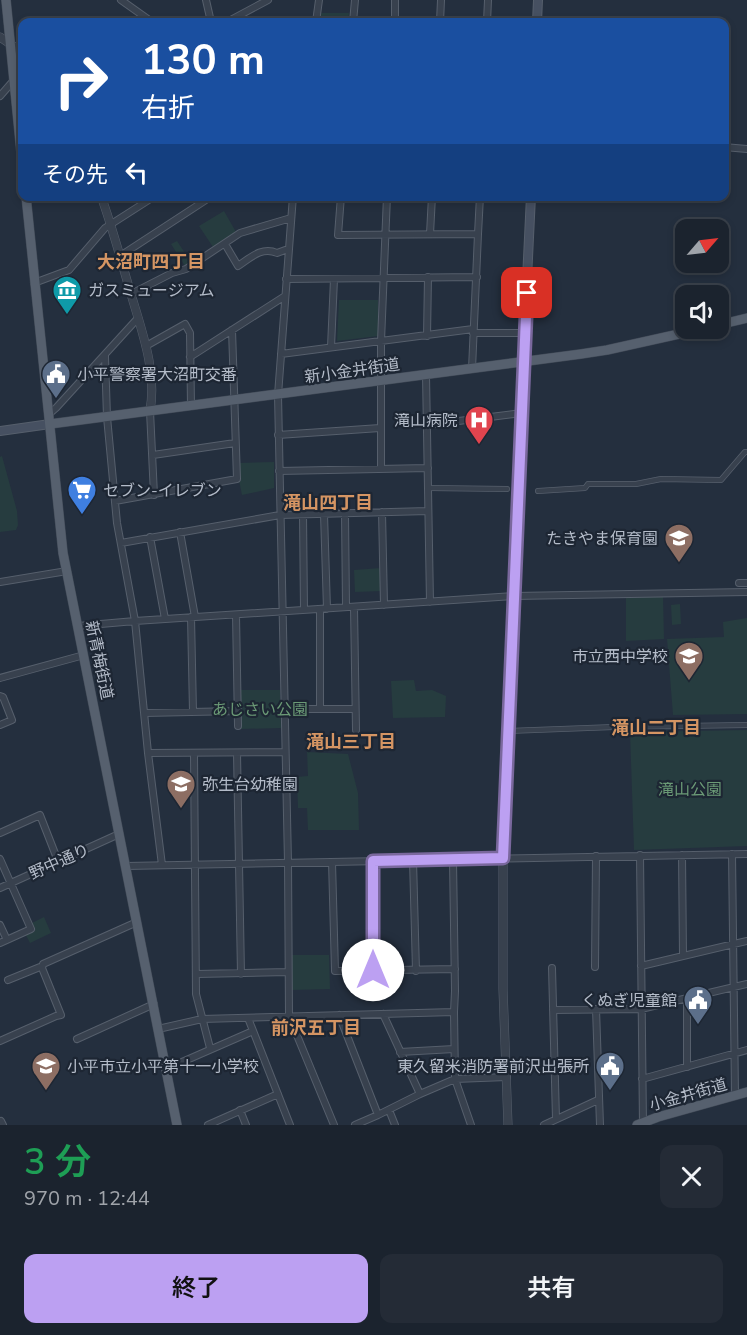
<!DOCTYPE html>
<html lang="ja">
<head>
<meta charset="utf-8">
<style>
  body { margin:0; font-family:"Nunito Sans","Noto Sans JP",sans-serif; background:#242b36; color:#f1f3f6; height:100vh; display:flex; flex-direction:column; font-size:22px; white-space:nowrap }
  * { box-sizing:border-box; margin:0 }
  p { font-size:20px; color:#a0a4aa }
  .icon { flex:none; width:33px; height:33px; fill:none; stroke:currentColor; stroke-width:2; stroke-linecap:round; stroke-linejoin:round }
  .map { position:relative; height:1125px; overflow:hidden }
  .panel { display:flex; flex-direction:column; background:#1b232e; flex:1 }
  .panel>* { flex:none }
  .banner { position:absolute; left:18px; top:18px; width:711px; height:183px; border-radius:12px; box-shadow:0 3px 9px #0003,0 0 0 2px #39404a; background:#1a4fa0; color:#fff; overflow:hidden }
  .needle { width:39px; rotate:62deg }
  .controls { position:absolute; left:675px; top:219px; display:grid; gap:12px }
  .controls a { display:grid; place-items:center; width:54px; height:54px; border-radius:12px; background:#1b232e; box-shadow:0 3px 9px #0003,0 0 0 2px #39404a; font-size:30px }
  .pin { position:absolute; display:grid; place-items:center; width:51px; height:51px; color:#fff; margin:-26px; border-radius:12px; box-shadow:0 3px 9px #0006 }
  .me { position:absolute; width:66px; margin:-33px; rotate:0deg; stroke-linejoin:round; filter:drop-shadow(0 0 4px #0008) }
  .turn { display:flex; align-items:center; gap:21px; height:126px; padding:0 24px; font-size:27px }
  .turn .icon { width:78px; height:78px; stroke-width:2.5 }
  .turn b { display:block; font-size:42px; line-height:51px }
  .then { display:flex; align-items:center; height:57px; padding:0 24px; background:#0003; gap:12px; font-size:22px }
  .round { display:grid; place-items:center; flex:none; width:63px; height:63px; border-radius:12px; background:#242b36 }
  .overview { display:flex; align-items:center; justify-content:space-between; height:102px; padding:0 24px }
  h1 { font-size:36px; font-weight:600; line-height:45px; color:#1e9e55 }
  .cta { display:flex; gap:12px; margin-top:auto; padding:12px 24px }
  .cta a { flex:1; height:69px; border-radius:12px; background:#bca0f2; color:#111; font-size:24px; font-weight:600; line-height:69px; text-align:center }
  .cta a+a { background:#242b36; color:#f1f3f6 }
  .map>svg:first-child { display:block }
  .green { fill:#263c3f }
  .lines { fill:none; stroke-linecap:round; stroke-linejoin:round }
  .pedestrian-casing { stroke:#565f6c; stroke-width:6 }
  .minor-casing { stroke:#565f6c; stroke-width:8 }
  .tertiary-casing { stroke:#565f6c; stroke-width:9 }
  .secondary-casing { stroke:#565f6c; stroke-width:10 }
  .primary-casing { stroke:#414a57; stroke-width:10 }
  .pedestrian { stroke:#38414e; stroke-width:4.5 }
  .minor { stroke:#38414e; stroke-width:6 }
  .tertiary { stroke:#38414e; stroke-width:8 }
  .secondary { stroke:#465061; stroke-width:8 }
  .primary { stroke:#56606e; stroke-width:9 }
  .route-casing { stroke:#7a689d; stroke-width:15 }
  .route { stroke:#bca0f2; stroke-width:10 }
  .labels { text-anchor:middle; stroke-width:4.5; stroke-linejoin:round; paint-order:stroke }
  .poi-label { font-size:16px; fill:#b4bcc9; stroke:#1d2633; text-anchor:start }
  .street-label { font-size:16px; fill:#b4bcc9; stroke:#1d2633 }
  .park-label { font-size:16px; fill:#6b9a76; stroke:#1d2633 }
  .neighbourhood-label { font-size:18px; font-weight:bold; fill:#d59563; stroke:#1d2633 }
</style>
</head>
<body>
<div class="map">
<svg width="747" height="1125" viewBox="0 0 747 1125">
  <rect width="100%" height="100%" fill="#242f3e"/>
  <path class="green" d="M321,13H349L348,22H320Z
    M224,211L236,232L213,247L199,226Z
    M177,241L191,262L185,266L171,244Z
    M339,300H378V336L337,341Z
    M2,456L17,511L18,525L16,530L0,532V457Z
    M274,462V488L242,495L239,480V463Z
    M381,568L382,591L355,592L354,570Z
    M663,596L664,639L626,641V598Z
    M680,604L681,624L672,625L671,605Z
    M747,618V714L673,715L667,639L724,637L723,622Z
    M414,680L416,691L432,690L446,696L445,717L393,718L391,681Z
    M240,690H280L281,728L240,729Z
    M747,730V846L634,850L630,732Z
    M307,752L348,754L358,793L359,830H308L307,808H298L297,777L308,776Z
    M44,917L51,933L30,943L26,935L35,931L32,923Z
    M291,955H329L330,989L291,990Z"/>
  <g class="lines">
    <g class="pedestrian-casing">
      <path id="pedestrian" d="M428,488L507,489
        M538,491L585,488L588,484H636L661,479L721,480L745,452H747
        M508,731L614,727L747,725"/>
    </g>
    <g class="minor-casing">
      <path id="minor" d="M121,0L152,22
        M206,0L211,22
        M227,22L268,0
        M316,22L319,0
        M353,22L355,0
        M395,22V0
        M440,22L441,0
        M487,22L488,0
        M0,96L14,80
        M724,147L747,149
        M293,196L278,395L288,862L289,1016L334,1125
        M341,196L338,235L478,234L480,196
        M430,234L432,196
        M225,244L238,266C250,258 262,246 277,253L288,249
        M120,256L212,196
        M286,279L477,277
        M34,283L69,270L105,228L155,196
        M131,294L172,273L186,269L240,233L291,218
        M473,333H525
        M427,336L428,277
        M146,346L185,324L190,333L191,406
        M331,347L334,279
        M281,354L473,329
        M105,356L107,417L117,523L135,621L148,753L162,865
        M190,357L285,296
        M472,369L478,234
        M426,375L430,602
        M150,411L154,495
        M49,414L56,408L138,318
        M427,425L522,413
        M278,435L380,428
        M153,455L235,443
        M381,469V341L387,196
        M279,471L428,468
        M115,501L237,479L232,330
        M382,512L384,605
        M345,513L346,607
        M303,514L304,610
        M324,514L327,609
        M180,532L195,617
        M150,537L165,619
        M121,543L280,515L428,511
        M0,582L67,571
        M739,583H747
        M354,607L356,730
        M320,609V708
        M236,615L238,726
        M191,617L193,712
        M78,626L135,621L514,596L747,592
        M0,678L84,655
        M0,696L3,697L12,720L0,725
        M284,709H355
        M144,713L238,711
        M148,753L285,752
        M194,753L196,994L210,1048
        M237,753L241,974
        M0,833L40,815L58,861
        M732,854L735,1095
        M640,855L643,1125
        M682,855L683,956
        M413,860L416,971
        M453,860L455,991L454,1012L455,1079L471,1125
        M373,861V970
        M332,862L335,971L455,969
        M126,866L747,854
        M0,888L119,834
        M0,925L7,940
        M0,943L31,929L0,859
        M641,966L747,941
        M595,967L596,856
        M552,968L556,1119
        M197,974L288,972
        M8,980L40,967L42,968L43,964L137,922
        M687,998V1067
        M596,1009L600,1125
        M553,1010L641,1009L747,984
        M383,1014L420,1094
        M339,1015L378,1115
        M248,1018L290,1125
        M158,1029L202,1019L454,1012
        M77,1039L154,1004
        M0,1041L56,1016L61,1015L42,968
        M400,1052L454,1049
        M166,1069L253,1031
        M642,1079L747,1050
        M240,1110L246,1125
        M389,1110L395,1125
        M0,1122L1,1121L3,1125
        M208,1125L278,1094
        M355,1125L378,1115L420,1094L455,1079L507,1077
        M544,1125L598,1100"/>
    </g>
    <g class="tertiary-casing">
      <path id="tertiary" d="M0,37L22,52
        M101,196C113,229 121,261 131,294C142,332 157,371 150,411
        M508,1125L503,989V843L523,362"/>
    </g>
    <g class="secondary-casing">
      <path id="secondary" d="M537,22L538,0
        M523,362L531,196
        M0,431L50,424"/>
    </g>
    <g class="primary-casing">
      <path id="primary" d="M6,0L22,162
        M26,196L63,553L177,1125
        M718,325L747,318
        M50,424L581,354L607,350L706,328
        M637,1125L658,1117L747,1092"/>
    </g>
    <use href="#pedestrian" class="pedestrian"/>
    <use href="#minor" class="minor"/>
    <use href="#tertiary" class="tertiary"/>
    <use href="#secondary" class="secondary"/>
    <use href="#primary" class="primary"/>
  </g>
  <g class="lines">
    <g class="route-casing">
      <path id="route" d="M373,970V861L503,858L527,293"/>
    </g>
    <use href="#route" class="route"/>
  </g>
  <defs>
    <g id="museum-pin" transform="scale(1.5)"><path d="M0 17L-7.5 6A9.5 9.5 0 1 1 7.5 6Z" fill="#0f9aa8" stroke="#1d2633"/><path d="M0-6L6-3V-2H-6V-3ZM-5-1h2V3h-2ZM-1-1h2V3h-2ZM3-1h2V3H3ZM-6 4H6V6H-6Z" fill="#fff"/></g>
    <g id="civic-pin" transform="scale(1.5)"><path d="M0 17L-7.5 6A9.5 9.5 0 1 1 7.5 6Z" fill="#5c6f8a" stroke="#1d2633"/><path d="M-.6-6.5H3V-4.5H.6V-3L4-1V1h2V6H-6V1h2V-1L-.6-3ZM-1.2 2.5V6h2.4V2.5Z" fill="#fff"/></g>
    <g id="hospital-pin" transform="scale(1.5)"><path d="M0 17L-7.5 6A9.5 9.5 0 1 1 7.5 6Z" fill="#e0444e" stroke="#1d2633"/><path d="M-5-5h3v3.5h4V-5h3V5h-3V1.5h-4V5h-3Z" fill="#fff"/></g>
    <g id="supermarket-pin" transform="scale(1.5)"><path d="M0 17L-7.5 6A9.5 9.5 0 1 1 7.5 6Z" fill="#3f7fe0" stroke="#1d2633"/><path d="M-6-5.5h2.5l.6 2H6L4.5 2H-2.5L-4.4-4H-6ZM-1.5 3.2a1.3 1.3 0 1 0 .1 0ZM3 3.2a1.3 1.3 0 1 0 .1 0Z" fill="#fff"/></g>
    <g id="school-pin" transform="scale(1.5)"><path d="M0 17L-7.5 6A9.5 9.5 0 1 1 7.5 6Z" fill="#8d6e63" stroke="#1d2633"/><path d="M0-5L7-2L0 1L-7-2ZM-4 1L0 2.5L4 1V4Q0 6-4 4Z" fill="#fff"/></g>
  </defs>
  <g fill-rule="evenodd">
    <use href="#museum-pin" x="67" y="290"/>
    <use href="#civic-pin" x="56" y="374"/>
    <use href="#hospital-pin" x="479" y="420"/>
    <use href="#supermarket-pin" x="82" y="490"/>
    <use href="#school-pin" x="679" y="538"/>
    <use href="#school-pin" x="689" y="656"/>
    <use href="#school-pin" x="181" y="784"/>
    <use href="#civic-pin" x="698" y="1000"/>
    <use href="#school-pin" x="46" y="1066"/>
    <use href="#civic-pin" x="610" y="1066"/>
  </g>
  <g class="labels">
    <g class="poi-label">
      <text x="88" y="296">ガスミュージアム</text>
      <text x="77" y="380">小平警察署大沼町交番</text>
      <text x="458" y="426" text-anchor="end">滝山病院</text>
      <text x="103" y="496">セブン-イレブン</text>
      <text x="658" y="544" text-anchor="end">たきやま保育園</text>
      <text x="668" y="662" text-anchor="end">市立西中学校</text>
      <text x="202" y="790">弥生台幼稚園</text>
      <text x="677" y="1006" text-anchor="end">くぬぎ児童館</text>
      <text x="67" y="1072">小平市立小平第十一小学校</text>
      <text x="589" y="1072" text-anchor="end">東久留米消防署前沢出張所</text>
    </g>
    <g class="street-label">
      <text transform="translate(352 370) rotate(-8)" y="6">新小金井街道</text>
      <text transform="translate(100 660) rotate(78)" y="6">新青梅街道</text>
      <text transform="translate(59 861) rotate(-24)" y="6">野中通り</text>
      <text transform="translate(688 1094) rotate(-16)" y="6">小金井街道</text>
    </g>
    <g class="park-label">
      <text x="260" y="715">あじさい公園</text>
      <text x="690" y="795">滝山公園</text>
    </g>
    <g class="neighbourhood-label">
      <text x="151" y="268">大沼町四丁目</text>
      <text x="328" y="509">滝山四丁目</text>
      <text x="656" y="734">滝山二丁目</text>
      <text x="351" y="748">滝山三丁目</text>
      <text x="316" y="1034">前沢五丁目</text>
    </g>
  </g>
</svg>
<div class="controls">
<a><svg class="needle" viewBox="-14 -14 28 28"><path d="M0-13l5 13h-10z" fill="#e53935"/><path d="M0 13l5-13h-10z" fill="#a0a4aa"/></svg></a>
<a><svg class="icon" aria-label="sound" viewBox="0 0 24 24"><path d="M4 9h4l5-4v14l-5-4H4zM17 9q2 3 0 6"/></svg></a>
</div>
<div class="pin" style="left:527px;top:293px;background:#d93025"><svg class="icon" aria-label="arrive" viewBox="0 0 24 24"><path d="M6 21V4h12l-3 4 3 4H6"/></svg></div>
<svg class="me" style="left:373px;top:970px" viewBox="-20 -20 40 40"><circle r="19" fill="#fff"/><path d="M0-13L10 11 0 6-10 11z" fill="#bca0f2"/></svg>
<div class="banner">
<div class="turn"><svg class="icon" aria-label="right" viewBox="0 0 24 24"><path d="M7 20v-9h11M14 6l5 5-5 5"/></svg><div><b>130 m</b>右折</div></div>
<div class="then">その先<svg class="icon" aria-label="left" viewBox="0 0 24 24"><path d="M17 20v-9H6M10 6l-5 5 5 5"/></svg></div>
</div>
</div>
<section class="panel">
<div class="overview"><div><h1>3 分</h1><p>970 m · 12:44</p></div><a class="round"><svg class="icon" aria-label="close" viewBox="0 0 24 24"><path d="M6 6l12 12M18 6L6 18"/></svg></a></div>
<div class="cta"><a>終了</a><a>共有</a></div>
</section>
</body>
</html>
